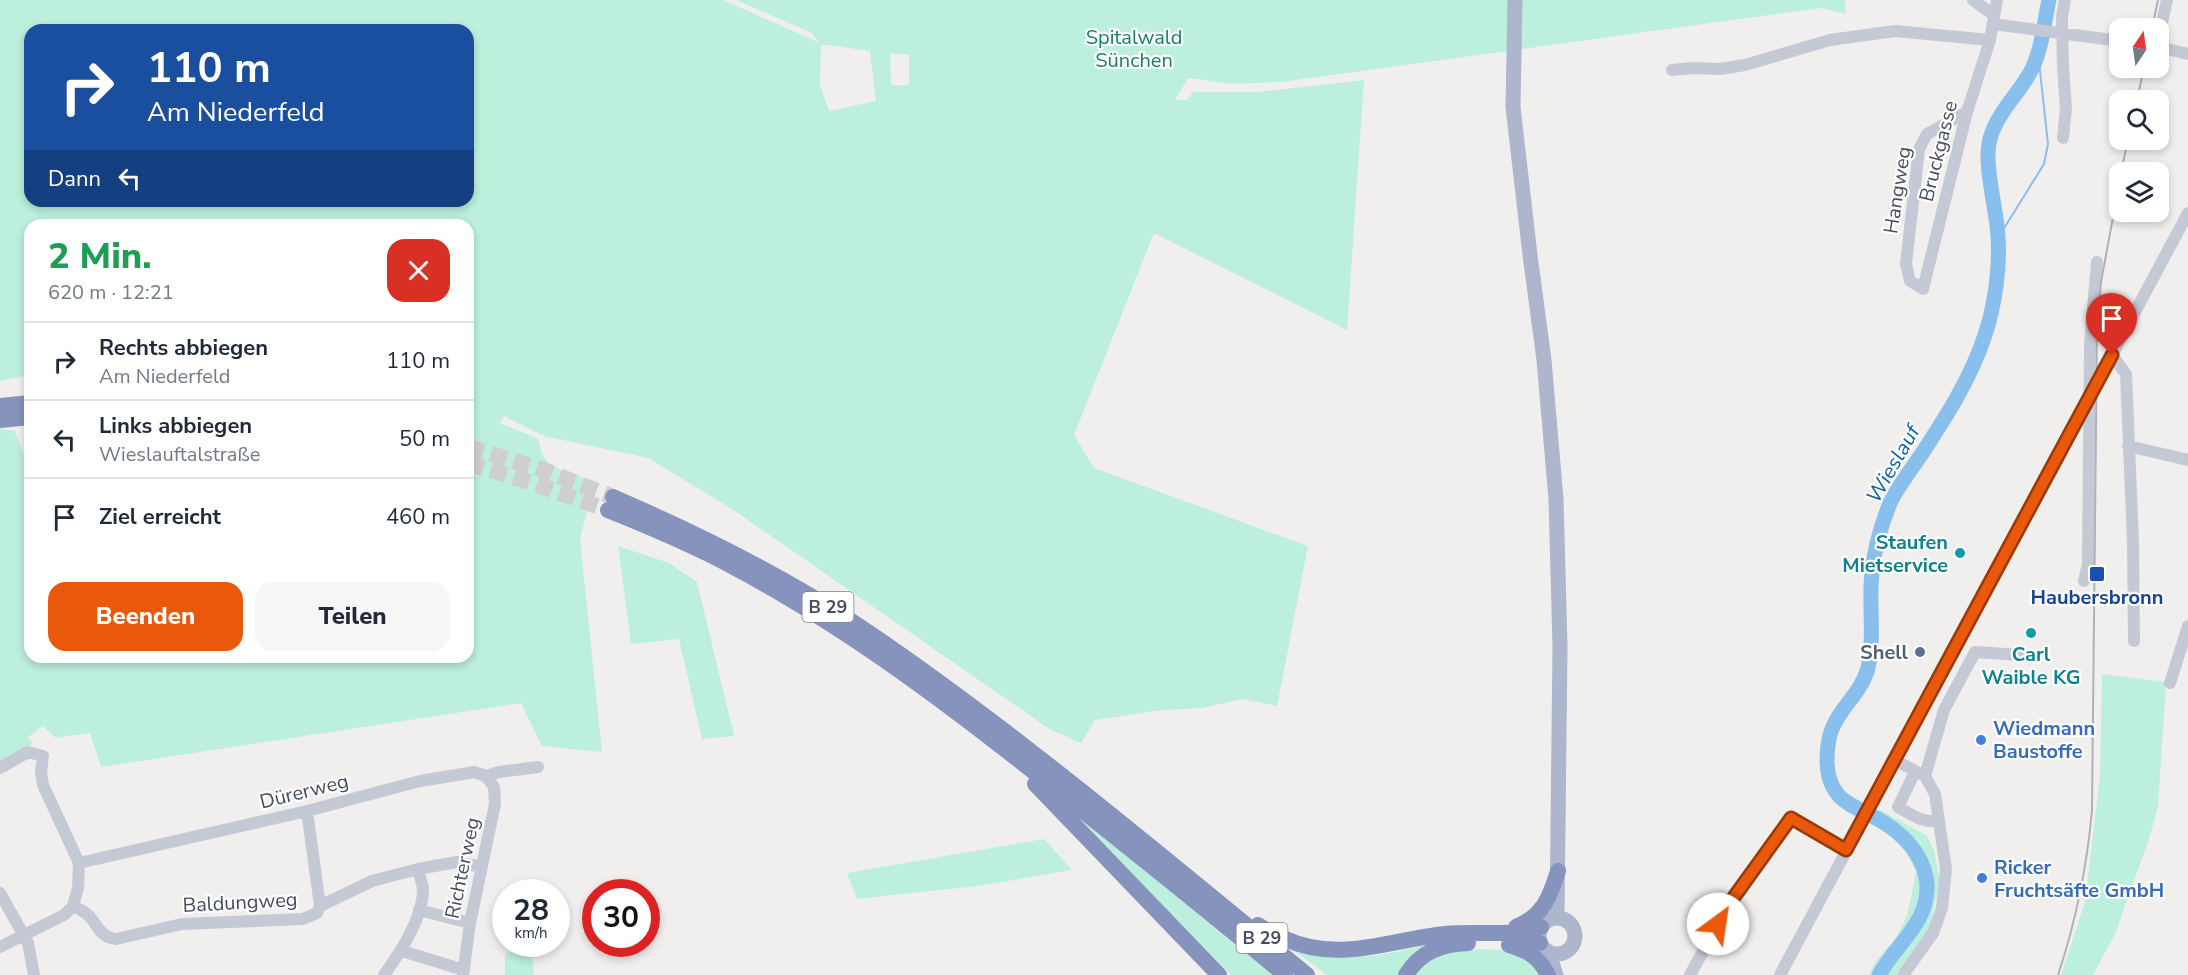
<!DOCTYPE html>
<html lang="de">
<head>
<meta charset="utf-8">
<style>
  body { margin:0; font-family:"Nunito Sans",sans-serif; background:#f6f6f7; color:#1f2937; height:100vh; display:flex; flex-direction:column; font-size:22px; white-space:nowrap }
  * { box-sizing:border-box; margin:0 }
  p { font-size:20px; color:#747a83 }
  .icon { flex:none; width:33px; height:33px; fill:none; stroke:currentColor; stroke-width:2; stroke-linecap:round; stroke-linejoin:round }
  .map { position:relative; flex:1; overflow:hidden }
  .side { position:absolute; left:24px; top:219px; width:450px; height:444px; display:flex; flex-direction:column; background:#fff; border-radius:18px; box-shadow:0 3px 9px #0003 }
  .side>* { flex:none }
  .banner { position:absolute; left:24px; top:24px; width:450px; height:183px; border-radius:18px; box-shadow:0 3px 9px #0003; background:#1a4fa0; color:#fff; overflow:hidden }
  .needle { width:39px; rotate:13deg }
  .buttons { position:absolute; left:2109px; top:18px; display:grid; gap:12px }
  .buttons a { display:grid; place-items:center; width:60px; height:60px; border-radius:12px; background:#fff; box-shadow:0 3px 9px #0003; font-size:30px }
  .speed { position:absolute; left:492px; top:879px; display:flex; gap:12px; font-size:30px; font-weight:700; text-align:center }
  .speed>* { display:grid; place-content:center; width:78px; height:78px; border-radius:50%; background:#fff; box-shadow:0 3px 9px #0003; line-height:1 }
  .speed small { font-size:15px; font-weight:400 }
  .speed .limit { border:9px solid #d22; background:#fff; color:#111 }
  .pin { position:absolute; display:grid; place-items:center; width:51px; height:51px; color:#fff; margin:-62px -26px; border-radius:50% 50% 50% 0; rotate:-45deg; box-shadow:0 0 6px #0007 }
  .pin .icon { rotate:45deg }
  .me { position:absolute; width:66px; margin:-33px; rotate:31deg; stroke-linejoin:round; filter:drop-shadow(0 0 4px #0008) }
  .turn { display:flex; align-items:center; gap:21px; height:126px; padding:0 24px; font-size:27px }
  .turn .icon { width:78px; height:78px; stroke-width:2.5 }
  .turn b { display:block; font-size:42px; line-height:51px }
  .then { display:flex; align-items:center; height:57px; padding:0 24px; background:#0003; gap:12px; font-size:22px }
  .round { display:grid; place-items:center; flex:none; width:63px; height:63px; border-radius:18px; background:#f6f6f7 }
  .headline { display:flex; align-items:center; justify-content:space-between; height:102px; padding:0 24px }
  h1 { font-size:36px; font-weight:800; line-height:45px; color:#1e9e55 }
  .action { display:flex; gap:12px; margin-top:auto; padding:12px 24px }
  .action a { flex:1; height:69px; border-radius:18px; background:#ea580c; color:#fff; font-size:24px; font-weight:800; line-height:69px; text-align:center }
  .action a+a { background:#f6f6f7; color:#1f2937 }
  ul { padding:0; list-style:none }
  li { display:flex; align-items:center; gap:18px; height:78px; padding:0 24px; border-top:2px solid #e0e1e3 }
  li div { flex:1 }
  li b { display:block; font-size:22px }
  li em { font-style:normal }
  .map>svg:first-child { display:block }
  .green { fill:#bcefdc; fill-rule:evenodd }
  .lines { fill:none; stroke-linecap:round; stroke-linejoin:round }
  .stream { stroke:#89bfec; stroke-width:2 }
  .river { stroke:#89bfec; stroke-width:15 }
  .highway-tunnel { stroke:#cfced1; stroke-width:16; stroke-dasharray:16 8; stroke-linecap:butt }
  .minor { stroke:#c4c9d5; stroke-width:12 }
  .major { stroke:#adb6cd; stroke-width:15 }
  .highway { stroke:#8593bd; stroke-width:16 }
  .rail { stroke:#b0b1b8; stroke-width:2 }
  .route-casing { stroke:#983908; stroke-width:15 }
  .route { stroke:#ea580c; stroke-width:10 }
  .culture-dot { fill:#0f9aa8; stroke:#fff; stroke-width:2 }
  .transit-dot { fill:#1a4fb4; stroke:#fff; stroke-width:2 }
  .service-dot { fill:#5c6f8a; stroke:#fff; stroke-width:2 }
  .shop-dot { fill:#3f7fe0; stroke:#fff; stroke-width:2 }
  .labels { text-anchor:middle; stroke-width:4.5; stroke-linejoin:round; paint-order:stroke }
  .shield { fill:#fff; stroke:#7e828c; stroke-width:1.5 }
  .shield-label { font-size:18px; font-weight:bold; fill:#464c5b }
  .park-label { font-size:20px; fill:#177d63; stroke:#fff }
  .street-label { font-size:20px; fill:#464c5b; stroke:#fff }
  .culture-label { font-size:20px; font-weight:bold; fill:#0d838f; stroke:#fff; text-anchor:end }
  .transit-label { font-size:20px; font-weight:bold; fill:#164399; stroke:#fff }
  .service-label { font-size:20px; font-weight:bold; fill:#4e5e75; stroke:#fff; text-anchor:end }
  .shop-label { font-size:20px; font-weight:bold; fill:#366cbe; stroke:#fff; text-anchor:start }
  .water-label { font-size:21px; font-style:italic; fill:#0c61a8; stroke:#fff }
</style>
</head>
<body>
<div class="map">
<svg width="2188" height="975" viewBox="0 0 2188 975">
  <rect width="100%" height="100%" fill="#f1efee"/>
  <path class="green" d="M0,0H723L820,43L812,33L736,0H1845L1846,14L1821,8L1281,82L1231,84L1188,78L1175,100H1187L1193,92H1258L1364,80L1347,330L1154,233L1074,435L1094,468L1308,546L1277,706L1243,699L1202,708L1163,710L1095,720L1081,743L1051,730L732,509L648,458L544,436L504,416L500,423L538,439C540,445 541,452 544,457C553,474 580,471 594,484L580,539L602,752L542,746L521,703L101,767L90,733L56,738L43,726L28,737L33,744L0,763V429L15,431L30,472V657H468V225H30V375L0,381ZM30,30H468V201H30ZM821,44L870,51L876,101L829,111L820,85ZM890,53L909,55V85H891Z
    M618,546L669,563L697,582L734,736L702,739L679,639L631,644Z
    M2102,674L2166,682L2158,807L2149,839L2115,934L2093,975H2061L2085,902L2100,776Z
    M1063,804L1272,975H1231Z
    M1879,809L1927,836L1934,851L1940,881L1929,930L1898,975H1869L1876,961L1895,939L1907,916L1916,872L1902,843L1872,822Z
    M1044,839L1072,870L978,886L857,899L847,873Z
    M1443,940L1402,975H1327L1284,943C1299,947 1315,953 1330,956C1366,961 1408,950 1443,940Z
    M510,944H531L534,975H505V953H510Z
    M1482,949L1520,951L1544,975H1412L1415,970L1448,951Z"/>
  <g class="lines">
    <path class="stream" d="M1998,238L2044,164L2048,144L2038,53"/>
    <path class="river" d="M1879,975C1892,951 1915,933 1924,907C1937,866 1906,833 1872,816C1861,810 1843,803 1836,792C1825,777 1826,756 1829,739C1834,712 1861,695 1868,668C1874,642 1870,612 1871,586C1872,558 1880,526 1891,501C1899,485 1911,470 1921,455C1946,417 1971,378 1985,335C1995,305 2000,268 1998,237C1997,209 1983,165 1990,139C1997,112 2020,93 2032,69C2042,48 2044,23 2049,0"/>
    <path class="highway-tunnel" d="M468,447L541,469L613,497
      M468,463L535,484L608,510"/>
    <path class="minor" d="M1973,0L1994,15
      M1993,24L2120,41
      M2158,41L2167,0
      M2158,47L2188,54
      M1672,70L1693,68L1720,69L1745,65L1830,40L1895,31L1990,40
      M1967,112L1927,134L1919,149L1906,264L1910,281L1923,289L1967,112L1990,40L1997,0
      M2063,138L2066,108L2063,68L2062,17L2065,0
      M2112,355L2126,374L2133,542L2134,641
      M2128,446L2188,460
      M2084,581L2088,564L2090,344L2097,262
      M2170,683L2188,626
      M1894,760L1925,776L1935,794L1946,869L1942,908L1933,933L1904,974
      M0,768L28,752L43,756L41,772L43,785L79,863L78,888L73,906L64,915L0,947
      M1915,772L1898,807C1912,815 1922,823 1939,821
      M1925,776L1944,710L1975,652L2021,655
      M307,811L320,906
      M79,863L307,811L420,781L474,772L486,776L499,772L538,767
      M0,893L28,943L34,975
      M73,906C79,909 86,912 90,917C99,928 101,937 116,939L182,924L303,919L317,913L320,906L372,881L418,869L457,862L482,867
      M419,910L470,923
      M402,951L464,970
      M384,975C400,953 424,917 423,888C422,882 419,875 418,869
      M463,975L470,923L495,804L494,787L486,776
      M1690,975L1729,904L1791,818L1846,850
      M1780,975L2188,213"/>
    <path class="major" d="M1515,0L1513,107L1530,255L1544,360L1556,499L1560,646L1557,918
      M1539 936a18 18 0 1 1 36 0a18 18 0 1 1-36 0Z
      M1549,953L1556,975"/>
    <path class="highway" d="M0,406L30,403
      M0,420L30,417
      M613,497C696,533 776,572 851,621C911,660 968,703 1024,746C1120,820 1213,898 1307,975
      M608,510C649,527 689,543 728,564C848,627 958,711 1063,795C1138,855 1212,914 1285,975
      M1035,784L1219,975
      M1258,925C1266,931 1275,934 1283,938C1340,964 1388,940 1445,934C1477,931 1510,937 1541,927
      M1516,927C1543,916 1550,897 1558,871
      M1512,941L1524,940L1540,943
      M1509,945C1527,950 1539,957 1548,975
      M1406,975C1420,952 1441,944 1468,943"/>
    <path class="rail" d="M2152,28L2158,0
      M2137,100L2144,68
      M2121,172L2128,140
      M2058,975C2076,921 2087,867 2092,810L2097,332L2101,282L2120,180"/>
  </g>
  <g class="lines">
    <g class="route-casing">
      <path id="route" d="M1718,924L1729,904L1791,818L1846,850L2112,355"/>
    </g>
    <use href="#route" class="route"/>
  </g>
  <g class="culture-dot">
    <circle cx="1960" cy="553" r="6"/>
    <circle cx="2031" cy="633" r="6"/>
  </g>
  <rect class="transit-dot" x="2089" y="566" width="16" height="16" rx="3"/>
  <circle class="service-dot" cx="1920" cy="652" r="6"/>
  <g class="shop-dot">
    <circle cx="1981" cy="740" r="6"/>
    <circle cx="1982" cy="878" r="6"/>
  </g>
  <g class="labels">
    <g class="shield">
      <rect x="802.5" y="592" width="51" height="30" rx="4.5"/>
      <rect x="1236.5" y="923" width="51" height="30" rx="4.5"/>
    </g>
    <g class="shield-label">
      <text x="828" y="613">B 29</text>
      <text x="1262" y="944">B 29</text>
    </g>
    <g class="park-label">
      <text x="1134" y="44">Spitalwald<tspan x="1134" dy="23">Sünchen</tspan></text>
    </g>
    <g class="street-label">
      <text transform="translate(1938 151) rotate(-76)" y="7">Bruckgasse</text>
      <text transform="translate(1897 190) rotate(-81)" y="7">Hangweg</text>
      <text transform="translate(304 791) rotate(-14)" y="7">Dürerweg</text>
      <text transform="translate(462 868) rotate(-78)" y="7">Richterweg</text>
      <text transform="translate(240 902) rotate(-3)" y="7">Baldungweg</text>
    </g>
    <g class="culture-label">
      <text x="1948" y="549">Staufen<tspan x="1948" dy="23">Mietservice</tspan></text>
      <text x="2031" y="661" text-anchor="middle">Carl<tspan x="2031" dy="23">Waible KG</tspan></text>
    </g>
    <g class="transit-label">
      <text x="2097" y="604">Haubersbronn</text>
    </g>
    <g class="service-label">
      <text x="1908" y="659">Shell</text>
    </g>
    <g class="shop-label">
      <text x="1993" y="735">Wiedmann<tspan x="1993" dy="23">Baustoffe</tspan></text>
      <text x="1994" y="874">Ricker<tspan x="1994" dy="23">Fruchtsäfte GmbH</tspan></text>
    </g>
    <g class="water-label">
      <text transform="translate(1893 464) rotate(-60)" y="7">Wieslauf</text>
    </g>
  </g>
</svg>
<div class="buttons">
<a><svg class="needle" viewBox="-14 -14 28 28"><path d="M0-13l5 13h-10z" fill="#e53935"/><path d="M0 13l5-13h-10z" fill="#747a83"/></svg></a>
<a><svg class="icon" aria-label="search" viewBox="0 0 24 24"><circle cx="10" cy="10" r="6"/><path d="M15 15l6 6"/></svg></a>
<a><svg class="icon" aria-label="layers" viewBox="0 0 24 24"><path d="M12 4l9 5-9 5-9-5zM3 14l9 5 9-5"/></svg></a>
</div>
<div class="speed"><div>28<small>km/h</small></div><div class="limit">30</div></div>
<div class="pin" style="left:2112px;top:355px;background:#d93025"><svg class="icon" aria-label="arrive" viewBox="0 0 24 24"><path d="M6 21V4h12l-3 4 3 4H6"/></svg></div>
<svg class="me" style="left:1718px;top:924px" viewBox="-20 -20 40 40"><circle r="19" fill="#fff"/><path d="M0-13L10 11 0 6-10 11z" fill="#ea580c"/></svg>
<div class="banner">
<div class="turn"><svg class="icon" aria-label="right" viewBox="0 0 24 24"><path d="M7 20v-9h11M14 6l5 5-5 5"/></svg><div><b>110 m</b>Am Niederfeld</div></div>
<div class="then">Dann<svg class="icon" aria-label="left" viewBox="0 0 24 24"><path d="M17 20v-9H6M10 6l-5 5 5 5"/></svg></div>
</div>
<section class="side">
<div class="headline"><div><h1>2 Min.</h1><p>620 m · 12:21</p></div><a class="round" style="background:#d93025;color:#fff"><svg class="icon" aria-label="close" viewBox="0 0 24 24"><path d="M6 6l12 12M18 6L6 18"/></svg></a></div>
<ul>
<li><svg class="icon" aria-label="right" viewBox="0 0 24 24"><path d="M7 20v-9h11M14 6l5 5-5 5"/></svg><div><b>Rechts abbiegen</b><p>Am Niederfeld</p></div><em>110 m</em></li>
<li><svg class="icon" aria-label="left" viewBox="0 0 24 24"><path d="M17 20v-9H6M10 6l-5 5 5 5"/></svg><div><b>Links abbiegen</b><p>Wieslauftalstraße</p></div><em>50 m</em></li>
<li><svg class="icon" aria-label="arrive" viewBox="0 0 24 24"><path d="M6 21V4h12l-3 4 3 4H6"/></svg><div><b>Ziel erreicht</b></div><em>460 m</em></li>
</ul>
<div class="action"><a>Beenden</a><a>Teilen</a></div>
</section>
</div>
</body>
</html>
